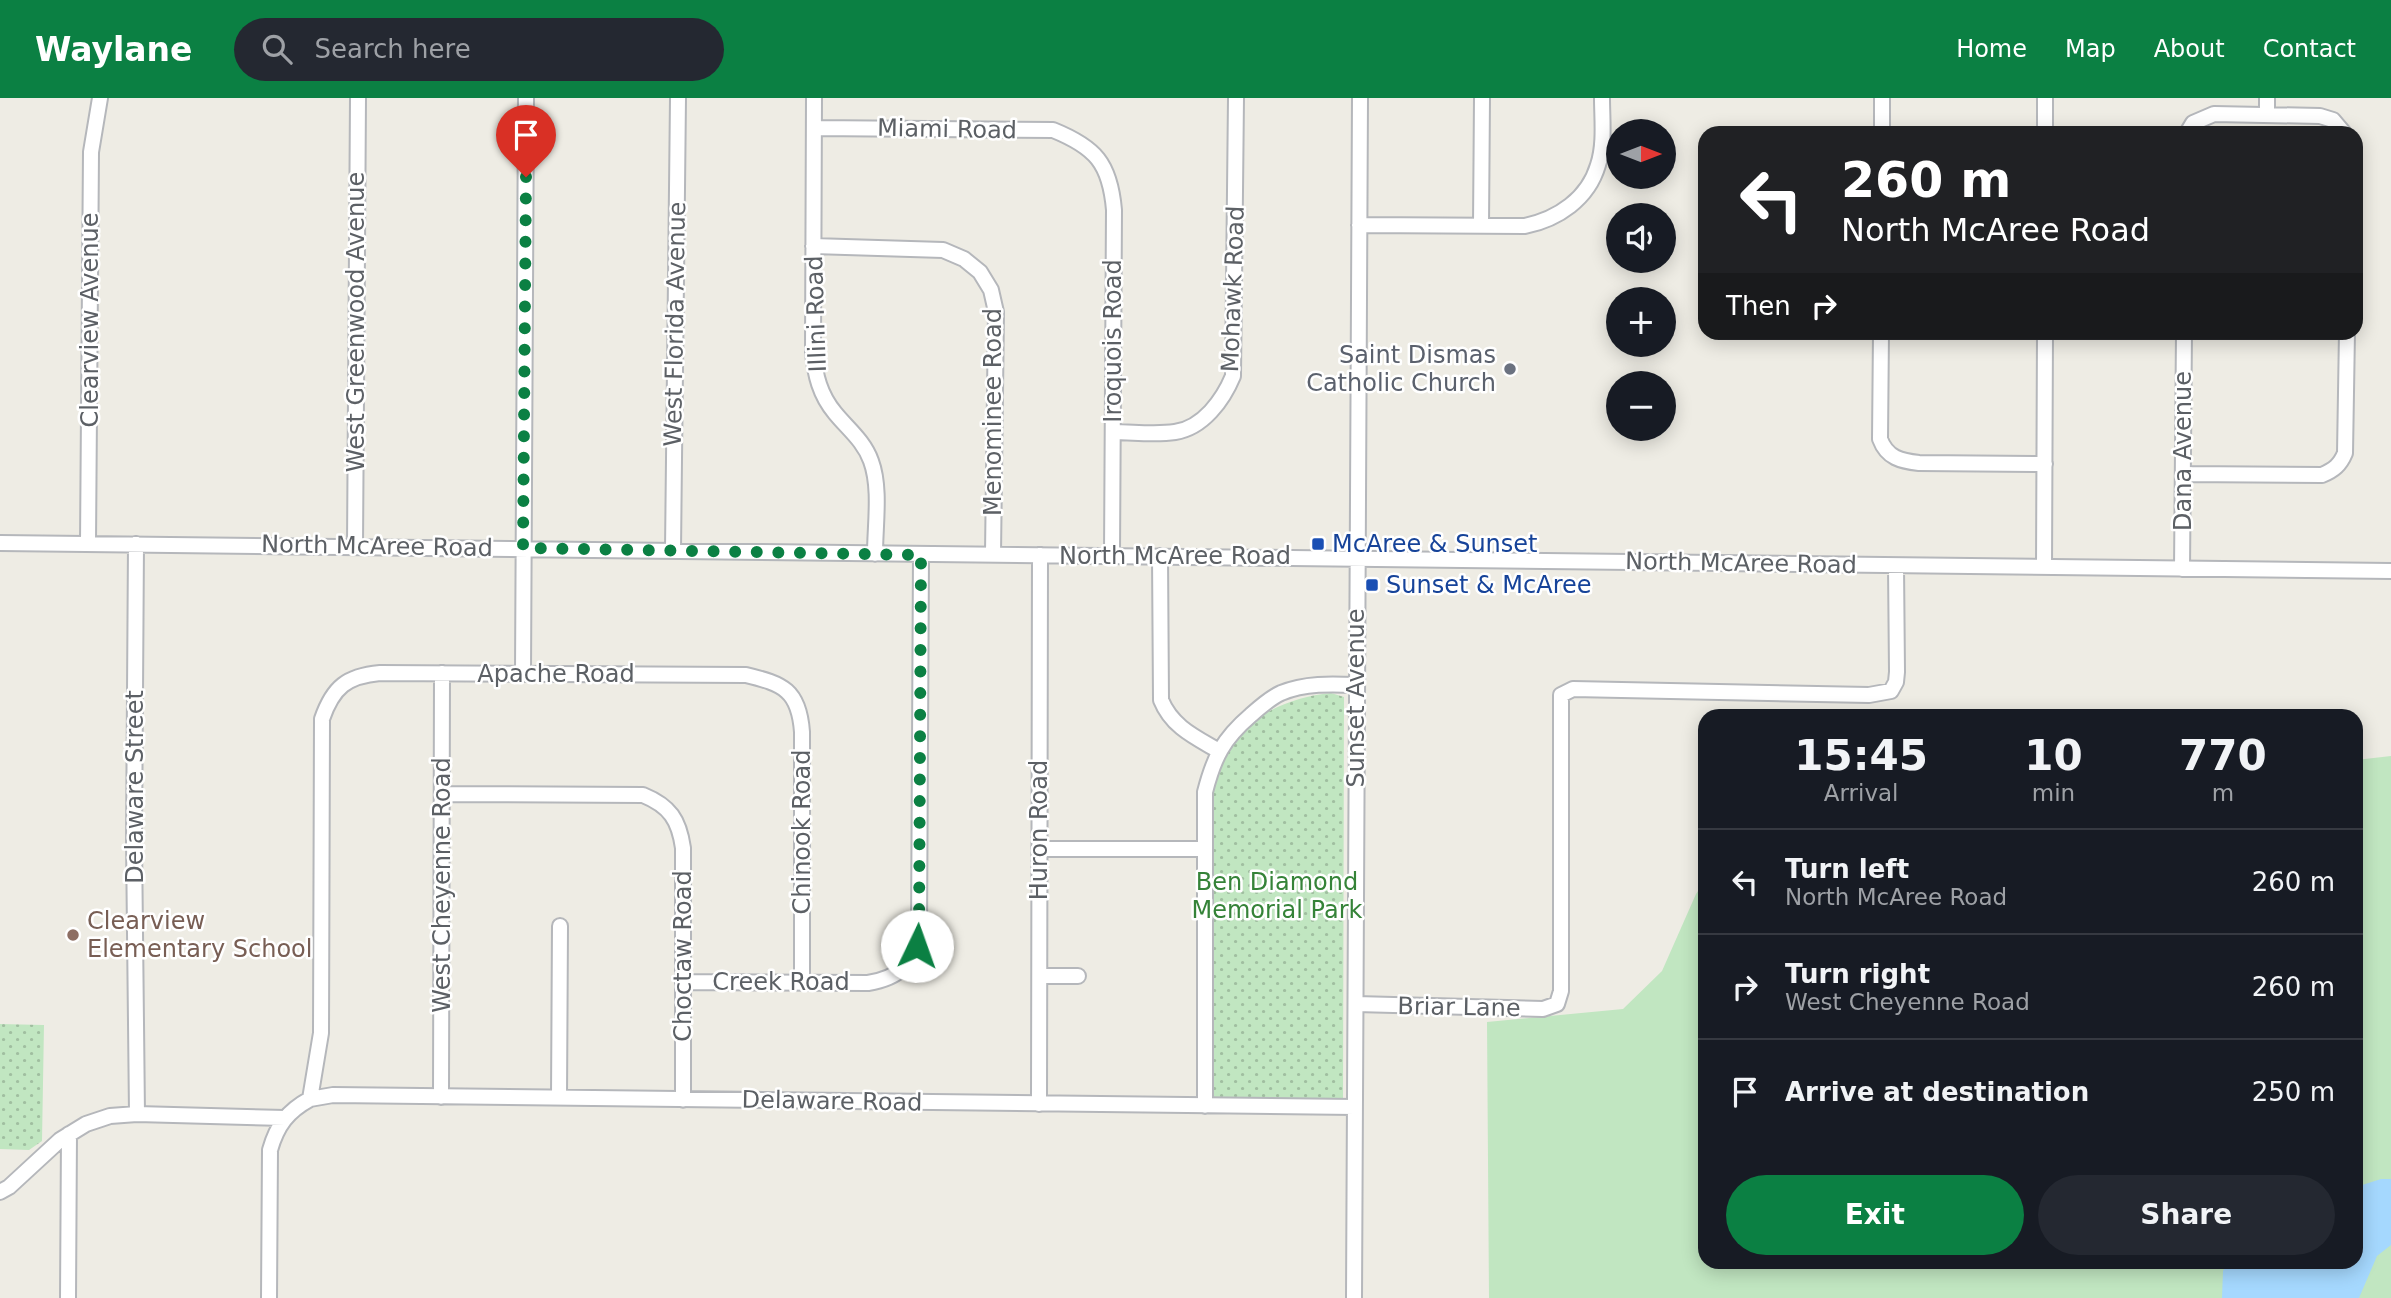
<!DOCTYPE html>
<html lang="en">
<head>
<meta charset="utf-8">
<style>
  body { margin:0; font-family:"DejaVu Sans",sans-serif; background:#242831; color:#f1f3f6; height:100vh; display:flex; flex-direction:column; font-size:26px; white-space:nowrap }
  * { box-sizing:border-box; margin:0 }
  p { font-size:23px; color:#9ea1a6 }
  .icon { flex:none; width:38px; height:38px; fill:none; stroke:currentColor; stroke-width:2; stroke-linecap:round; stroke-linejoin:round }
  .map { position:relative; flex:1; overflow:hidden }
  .panel { position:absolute; left:1698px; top:611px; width:665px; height:560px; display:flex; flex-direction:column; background:#171b24; border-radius:21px; box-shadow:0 4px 18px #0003 }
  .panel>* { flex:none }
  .banner { position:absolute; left:1698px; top:28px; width:665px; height:214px; border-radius:21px; box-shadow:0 4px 18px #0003; background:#202124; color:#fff; overflow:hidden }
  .needle { width:46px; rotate:90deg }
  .buttons { position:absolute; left:1606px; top:21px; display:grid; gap:14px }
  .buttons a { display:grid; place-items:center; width:70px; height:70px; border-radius:50%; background:#171b24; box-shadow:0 4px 18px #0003; font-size:35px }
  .pin { position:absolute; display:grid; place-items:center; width:60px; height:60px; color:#fff; margin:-72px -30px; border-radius:50% 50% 50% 0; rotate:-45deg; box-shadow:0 0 7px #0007 }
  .pin .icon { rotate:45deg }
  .me { position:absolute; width:77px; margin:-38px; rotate:3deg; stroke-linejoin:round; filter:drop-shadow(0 0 5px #0008) }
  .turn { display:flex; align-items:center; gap:24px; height:147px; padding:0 28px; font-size:32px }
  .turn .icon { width:91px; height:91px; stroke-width:2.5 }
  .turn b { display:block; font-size:49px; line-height:60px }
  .then { display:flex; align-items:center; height:66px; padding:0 28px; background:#0003; gap:14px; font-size:26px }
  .eta { display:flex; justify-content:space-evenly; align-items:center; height:119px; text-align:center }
  .eta b { font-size:42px; font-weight:800; line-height:49px }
  .primary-button { display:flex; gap:14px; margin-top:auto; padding:14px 28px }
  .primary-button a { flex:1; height:80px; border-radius:42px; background:#0b8043; color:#fff; font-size:28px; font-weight:800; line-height:80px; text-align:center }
  .primary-button a+a { background:#242831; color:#f1f3f6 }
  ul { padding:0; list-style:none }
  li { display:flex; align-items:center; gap:21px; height:105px; padding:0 28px; border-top:2px solid #363941 }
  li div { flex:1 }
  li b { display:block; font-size:26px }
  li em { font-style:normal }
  header { display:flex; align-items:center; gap:42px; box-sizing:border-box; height:98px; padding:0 35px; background:#0b8043; color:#fff }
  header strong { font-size:33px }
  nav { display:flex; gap:38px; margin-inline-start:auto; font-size:24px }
  .search { width:490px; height:63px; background:#242831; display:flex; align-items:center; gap:18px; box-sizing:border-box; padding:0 24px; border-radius:38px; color:#9ea1a6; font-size:26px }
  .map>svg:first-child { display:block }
  .grass { fill:#c1e6c1 }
  .park { fill:url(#park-dots) }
  .water { fill:#a5d8fe }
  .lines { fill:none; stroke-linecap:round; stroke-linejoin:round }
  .minor-casing { stroke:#b5b7bb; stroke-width:18 }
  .minor { stroke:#fff; stroke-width:14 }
  .route { stroke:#0b8043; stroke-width:12; stroke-dasharray:0 21.6 }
  .worship-dot { fill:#6b7280; stroke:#fff; stroke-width:2.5 }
  .transit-dot { fill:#1a4fb4; stroke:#fff; stroke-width:2.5 }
  .education-dot { fill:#8d6e63; stroke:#fff; stroke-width:2.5 }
  .labels { text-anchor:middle; stroke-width:5; stroke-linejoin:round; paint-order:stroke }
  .street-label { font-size:24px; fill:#5c6065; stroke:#fff }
  .worship-label { font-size:24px; fill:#5b616d; stroke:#fff; text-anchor:end }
  .transit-label { font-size:24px; fill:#164399; stroke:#fff; text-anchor:start }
  .park-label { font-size:24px; fill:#358338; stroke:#fff }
  .education-label { font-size:24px; fill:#785e54; stroke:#fff; text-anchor:start }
</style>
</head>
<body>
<header>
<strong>Waylane</strong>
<div class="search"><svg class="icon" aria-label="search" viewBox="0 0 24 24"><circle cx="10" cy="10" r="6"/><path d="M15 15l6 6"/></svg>Search here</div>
<nav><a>Home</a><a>Map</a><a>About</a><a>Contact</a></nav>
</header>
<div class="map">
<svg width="2391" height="1200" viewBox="0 0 2391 1200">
  <defs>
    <pattern id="park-dots" width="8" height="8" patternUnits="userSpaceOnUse" patternTransform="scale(1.75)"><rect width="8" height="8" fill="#c1e6c1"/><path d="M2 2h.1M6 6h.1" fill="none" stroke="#a0bea0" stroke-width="1.8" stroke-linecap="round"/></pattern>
  </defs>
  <rect width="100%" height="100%" fill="#eeece4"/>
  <path class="grass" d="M2391,658V1200H1489L1487,924L1623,911L1662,873L1696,796L1704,784V1164H2356V662Z"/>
  <path class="park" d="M1331,595L1344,599L1343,1001L1210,1000V693C1216,676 1221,656 1233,642C1259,613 1293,599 1331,595Z
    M0,926L44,927L42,1043L29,1052L0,1051Z"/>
  <path class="water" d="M2381,1081H2391V1147L2377,1158L2359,1200H2222L2223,1173L2228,1164H2356V1089Z"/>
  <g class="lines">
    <g class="minor-casing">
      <path id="minor" d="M814,0L813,254C815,277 820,297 835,315C848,331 864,343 871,363C881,390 875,427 875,456
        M2045,0V35
        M2267,17V0
        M814,30L1053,32C1095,49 1110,65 1114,112L1112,457
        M1882,35V0
        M2187,35L2193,25L2214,16L2320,18L2333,22L2344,35
        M1359,127L1525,128C1558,121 1588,101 1598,67C1605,46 1602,21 1602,0
        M1481,127L1482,0
        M813,148L943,152L964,161L980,174L991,192L996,214L993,456
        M1881,234L1880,341C1887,360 1901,363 1919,365L2045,366
        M1113,334C1133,334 1155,337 1175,334C1203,330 1223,302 1233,278L1236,0
        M2183,376L2322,377C2334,372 2340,367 2345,355L2347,234
        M0,445L2391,473
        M88,445L91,54L100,0
        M136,446L134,743L137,1016
        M355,448L358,0
        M673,452L678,0
        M1160,458L1161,602C1172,629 1195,639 1219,653
        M2044,469L2045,234
        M2182,471L2184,234
        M523,576L526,0
        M442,696L643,697C670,708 679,722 683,750V1002
        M1039,751H1204
        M1040,878H1078
        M683,884L868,885C899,880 914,866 919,835L921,456
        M1356,906L1543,911L1557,906L1561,893V597L1573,591L1869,597L1891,593L1896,584L1897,574L1896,468
        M441,999L442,575
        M559,1000L560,828
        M310,1001L333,997L1355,1009
        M1039,1006L1040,457
        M1205,1008V694C1214,659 1223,641 1251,617C1260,609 1270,600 1281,595C1305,585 1331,586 1356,587
        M0,1094L9,1089L60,1042L86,1026L110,1018L137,1016L285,1020
        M68,1200L69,1036
        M269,1200L270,1052C277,1027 288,1013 310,1001L321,935L322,621C333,589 347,578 380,575L746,577C783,586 799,592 802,634V885
        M1354,1200L1360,0"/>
    </g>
    <use href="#minor" class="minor"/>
  </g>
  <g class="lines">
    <path class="route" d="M526,79L523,450L921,457L919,835L917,848"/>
  </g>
  <circle class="worship-dot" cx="1510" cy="271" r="7"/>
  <g class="transit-dot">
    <rect x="1311" y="439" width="14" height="14" rx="3.5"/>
    <rect x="1365" y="480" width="14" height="14" rx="3.5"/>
  </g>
  <circle class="education-dot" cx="73" cy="837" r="7"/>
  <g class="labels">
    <g class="street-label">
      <text transform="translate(947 31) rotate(1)" y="8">Miami Road</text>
      <text transform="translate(1233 191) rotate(-88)" y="8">Mohawk Road</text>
      <text transform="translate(816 216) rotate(-92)" y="8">Illini Road</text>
      <text transform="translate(90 222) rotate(-90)" y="8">Clearview Avenue</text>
      <text transform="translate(356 224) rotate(-90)" y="8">West Greenwood Avenue</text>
      <text transform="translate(675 226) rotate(-89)" y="8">West Florida Avenue</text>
      <text transform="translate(1113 243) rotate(-90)" y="8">Iroquois Road</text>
      <text transform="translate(993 314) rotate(-90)" y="8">Menominee Road</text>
      <text transform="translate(2183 353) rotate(-90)" y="8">Dana Avenue</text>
      <text transform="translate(377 448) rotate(1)" y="8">North McAree Road</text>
      <text x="1175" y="466">North McAree Road</text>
      <text transform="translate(1741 465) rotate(1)" y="8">North McAree Road</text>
      <text x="556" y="584">Apache Road</text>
      <text transform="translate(1356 600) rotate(-90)" y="8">Sunset Avenue</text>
      <text transform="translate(135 689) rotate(-90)" y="8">Delaware Street</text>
      <text transform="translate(1039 732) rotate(-90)" y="8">Huron Road</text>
      <text transform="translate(802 734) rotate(-90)" y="8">Chinook Road</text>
      <text transform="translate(442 787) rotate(-90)" y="8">West Cheyenne Road</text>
      <text transform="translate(683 858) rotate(-90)" y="8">Choctaw Road</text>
      <text x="781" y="892">Creek Road</text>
      <text transform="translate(1459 909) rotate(1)" y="8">Briar Lane</text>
      <text transform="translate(832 1003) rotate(1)" y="8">Delaware Road</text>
    </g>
    <g class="worship-label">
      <text x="1496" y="265">Saint Dismas<tspan x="1496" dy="28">Catholic Church</tspan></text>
    </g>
    <g class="transit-label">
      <text x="1332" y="454">McAree &amp; Sunset</text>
      <text x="1386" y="495">Sunset &amp; McAree</text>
    </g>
    <g class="park-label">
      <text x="1277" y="792">Ben Diamond<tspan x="1277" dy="28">Memorial Park</tspan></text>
    </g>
    <g class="education-label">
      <text x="87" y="831">Clearview<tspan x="87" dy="28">Elementary School</tspan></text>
    </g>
  </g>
</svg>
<div class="buttons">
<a><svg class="needle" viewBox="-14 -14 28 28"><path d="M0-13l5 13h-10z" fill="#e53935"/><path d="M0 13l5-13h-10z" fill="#9ea1a6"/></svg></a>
<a><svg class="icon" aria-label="sound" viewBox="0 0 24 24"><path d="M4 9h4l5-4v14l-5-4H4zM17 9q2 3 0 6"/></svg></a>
<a>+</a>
<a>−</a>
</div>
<div class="pin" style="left:526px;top:79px;background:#d93025"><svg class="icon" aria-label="arrive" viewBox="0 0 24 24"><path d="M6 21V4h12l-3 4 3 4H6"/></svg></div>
<svg class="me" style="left:917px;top:848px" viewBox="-20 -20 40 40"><circle r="19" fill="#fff"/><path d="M0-13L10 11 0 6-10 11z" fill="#0b8043"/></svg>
<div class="banner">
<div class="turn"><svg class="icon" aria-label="left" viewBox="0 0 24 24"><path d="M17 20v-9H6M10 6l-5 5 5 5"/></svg><div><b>260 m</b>North McAree Road</div></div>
<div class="then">Then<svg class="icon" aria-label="right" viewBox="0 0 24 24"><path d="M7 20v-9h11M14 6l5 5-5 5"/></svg></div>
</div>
<section class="panel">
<div class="eta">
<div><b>15:45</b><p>Arrival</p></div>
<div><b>10</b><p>min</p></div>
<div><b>770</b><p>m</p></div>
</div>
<ul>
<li><svg class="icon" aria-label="left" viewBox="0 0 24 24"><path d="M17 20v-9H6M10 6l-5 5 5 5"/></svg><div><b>Turn left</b><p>North McAree Road</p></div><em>260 m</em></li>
<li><svg class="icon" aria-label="right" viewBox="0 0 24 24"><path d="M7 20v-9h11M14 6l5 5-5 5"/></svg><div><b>Turn right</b><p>West Cheyenne Road</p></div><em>260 m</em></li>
<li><svg class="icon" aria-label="arrive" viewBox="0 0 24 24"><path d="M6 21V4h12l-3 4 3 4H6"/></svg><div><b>Arrive at destination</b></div><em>250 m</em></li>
</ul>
<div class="primary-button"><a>Exit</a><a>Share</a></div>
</section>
</div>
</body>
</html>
